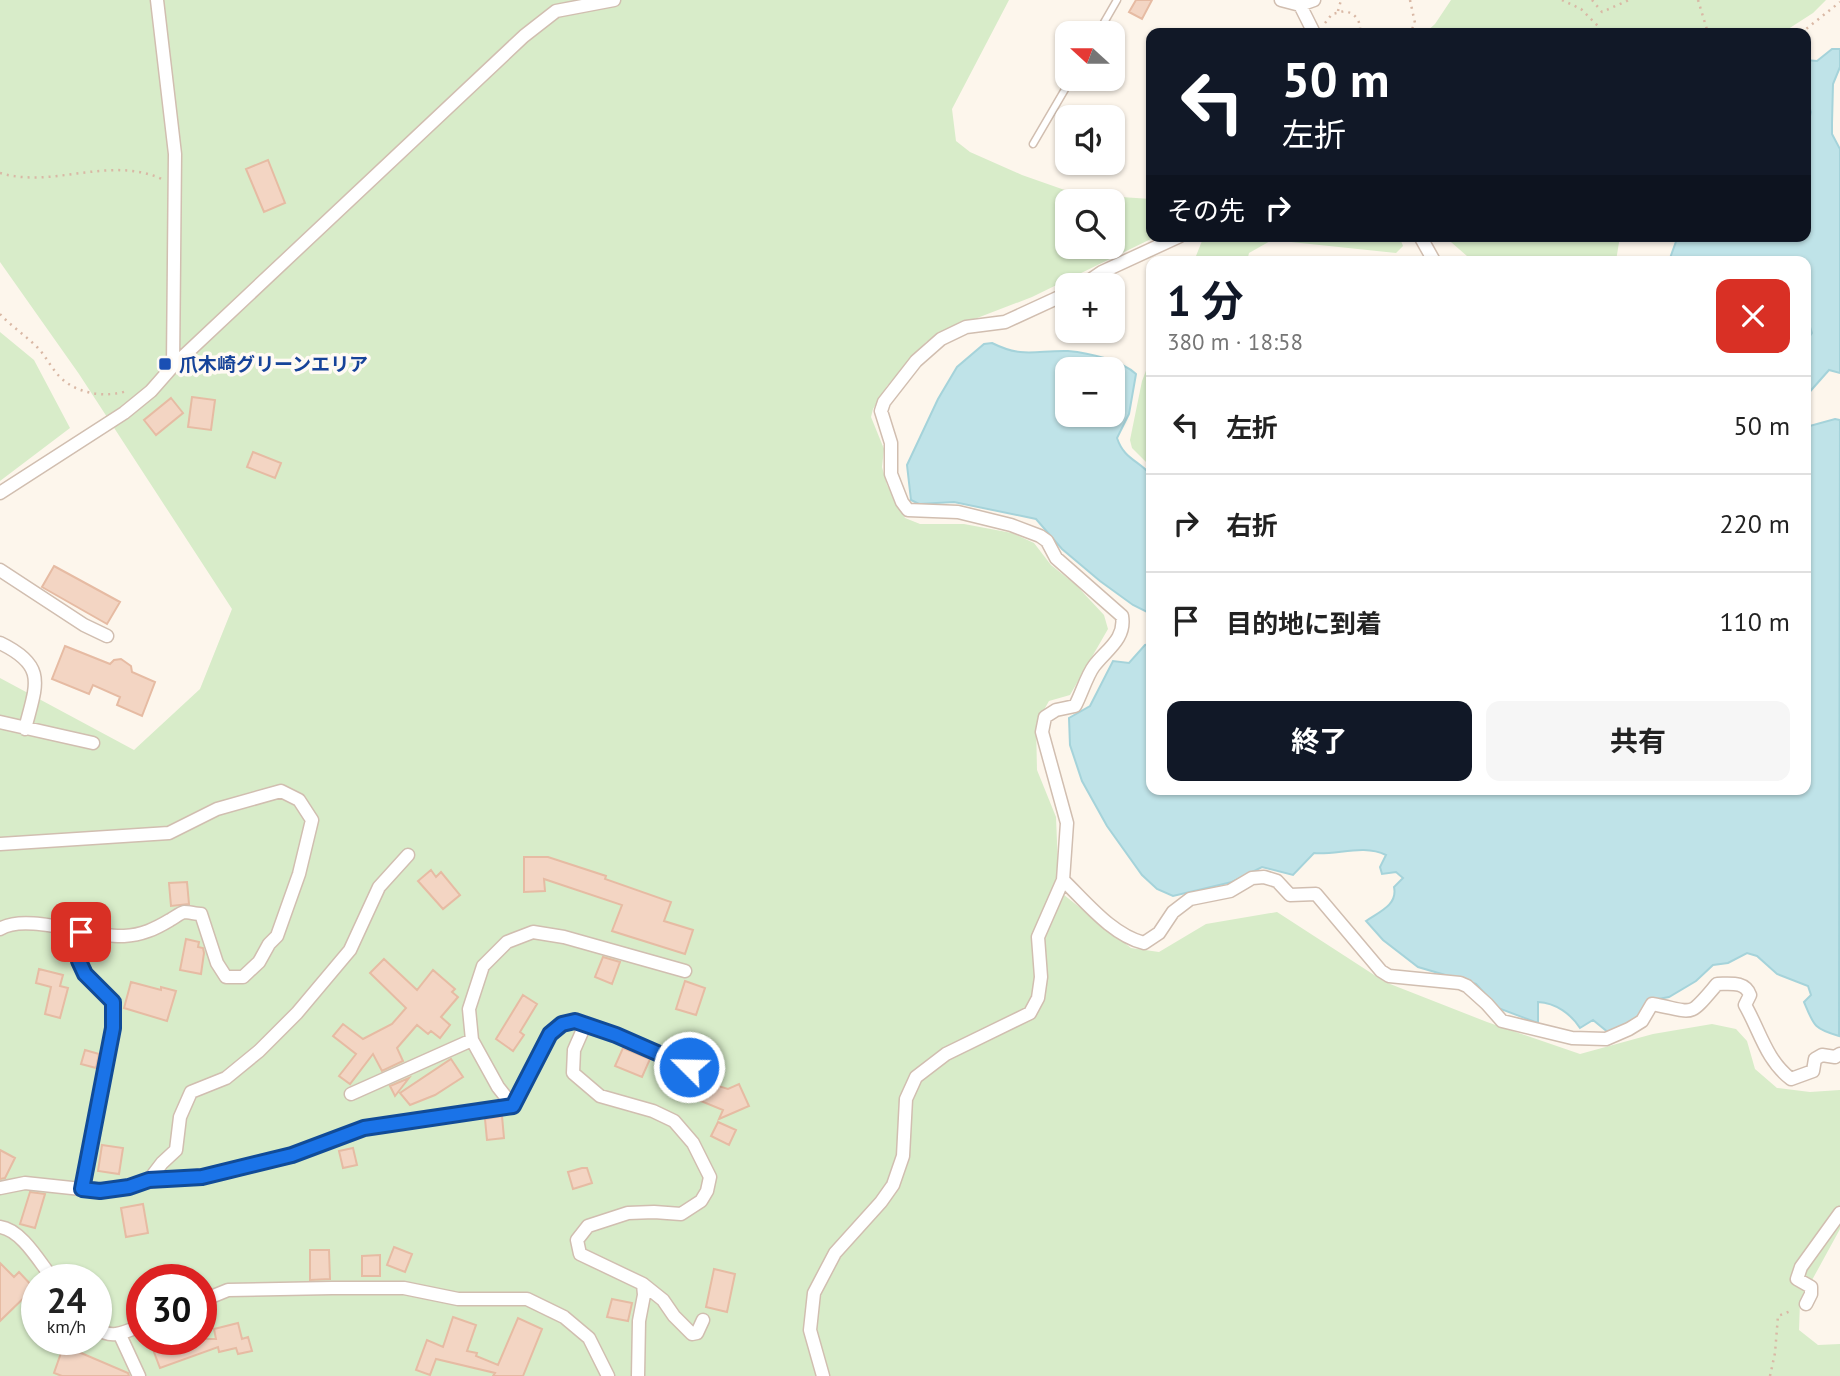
<!DOCTYPE html>
<html lang="ja">
<head>
<meta charset="utf-8">
<style>
  body { margin:0; font-family:"PT Sans","Noto Sans JP",sans-serif; background:#f6f6f6; color:#222; height:100vh; display:flex; flex-direction:column; font-size:26px; white-space:nowrap }
  * { box-sizing:border-box; margin:0 }
  p { font-size:23px; color:#767676 }
  .icon { flex:none; width:38px; height:38px; fill:none; stroke:currentColor; stroke-width:2; stroke-linecap:round; stroke-linejoin:round }
  .map { position:relative; flex:1; overflow:hidden }
  .drawer { position:absolute; left:1146px; top:256px; width:665px; height:539px; display:flex; flex-direction:column; background:#fff; border-radius:14px; box-shadow:0 2px 5px #0004 }
  .drawer>* { flex:none }
  .guide { position:absolute; left:1146px; top:28px; width:665px; height:214px; border-radius:14px; box-shadow:0 2px 5px #0004; background:#111827; color:#fff; overflow:hidden }
  .needle { width:46px; rotate:291deg }
  .controls { position:absolute; left:1055px; top:21px; display:grid; gap:14px }
  .controls a { display:grid; place-items:center; width:70px; height:70px; border-radius:14px; background:#fff; box-shadow:0 2px 5px #0004; font-size:35px }
  .speed { position:absolute; left:21px; top:1264px; display:flex; gap:14px; font-size:35px; font-weight:700; text-align:center }
  .speed>* { display:grid; place-content:center; width:91px; height:91px; border-radius:50%; background:#fff; box-shadow:0 2px 5px #0004; line-height:1 }
  .speed small { font-size:18px; font-weight:400 }
  .speed .limit { border:10px solid #d22; background:#fff; color:#111 }
  .pin { position:absolute; display:grid; place-items:center; width:60px; height:60px; color:#fff; margin:-30px; border-radius:14px; box-shadow:0 4px 10px #0006 }
  .me { position:absolute; width:77px; margin:-38px; rotate:293deg; stroke-linejoin:round; filter:drop-shadow(0 0 5px #0008) }
  .turn { display:flex; align-items:center; gap:24px; height:147px; padding:0 21px; font-size:32px }
  .turn .icon { width:91px; height:91px; stroke-width:2.5 }
  .turn b { display:block; font-size:49px; line-height:60px }
  .then { display:flex; align-items:center; height:66px; padding:0 21px; background:#0003; gap:14px; font-size:26px }
  .round { display:grid; place-items:center; flex:none; width:74px; height:74px; border-radius:14px; background:#f6f6f6 }
  .head { display:flex; align-items:center; justify-content:space-between; height:119px; padding:0 21px }
  h1 { font-size:42px; font-weight:700; line-height:52px; color:#111827 }
  .action { display:flex; gap:14px; margin-top:auto; padding:14px 21px }
  .action a { flex:1; height:80px; border-radius:14px; background:#111827; color:#fff; font-size:28px; font-weight:700; line-height:80px; text-align:center }
  .action a+a { background:#f6f6f6; color:#222 }
  ul { padding:0; list-style:none }
  li { display:flex; align-items:center; gap:21px; height:98px; padding:0 21px; border-top:2px solid #e0e0e0 }
  li div { flex:1 }
  li b { display:block; font-size:26px }
  li em { font-style:normal }
  .map>svg:first-child { display:block }
  .green { fill:#d8ecc9; fill-rule:evenodd }
  .water { fill:#bfe3e8; stroke:#a5d3da; stroke-width:2; fill-rule:evenodd }
  .building { fill:#f3d5c3; stroke:#e6bba3; stroke-width:2 }
  .lines { fill:none; stroke-linecap:round; stroke-linejoin:round }
  .lane-casing { stroke:#d1beb0; stroke-width:9 }
  .street-casing { stroke:#d1beb0; stroke-width:15 }
  .path { stroke:#d9b8a5; stroke-width:2.5; stroke-dasharray:2 5; stroke-linecap:butt }
  .lane { stroke:#fff; stroke-width:6 }
  .street { stroke:#fff; stroke-width:12 }
  .route-casing { stroke:#114b97; stroke-width:18 }
  .route { stroke:#1a73e8; stroke-width:12 }
  .transit-dot { fill:#1a4fb4; stroke:#fffaf3; stroke-width:2.5 }
  .labels { text-anchor:middle; stroke-width:7; stroke-linejoin:round; paint-order:stroke }
  .transit-label { font-size:19px; font-weight:bold; fill:#164399; stroke:#fffaf3; text-anchor:start }
</style>
</head>
<body>
<div class="map">
<svg width="1840" height="1376" viewBox="0 0 1840 1376">
  <rect width="100%" height="100%" fill="#fdf6ec"/>
  <path class="green" d="M0,0H1009L952,109L956,141L970,152L1022,175L1076,194L1151,199L1152,236H1157L1032,297L946,330L926,342L887,386L873,409L871,417L884,449L882,467L887,485L905,518L920,524H964L1012,533L1034,543L1051,565L1076,585L1104,615L1108,629L1070,695L1049,701L1036,724L1037,770L1056,817L1059,891L1131,948L1159,952L1206,924L1277,912L1385,982L1487,1022L1580,1054L1653,1034L1712,1024L1736,1029L1747,1041L1755,1069L1777,1088L1810,1092L1840,1090V1229L1800,1302L1799,1330L1818,1345L1840,1344V1376H0V678L134,750L200,689L232,609L79,374L0,262ZM1068,201H1113V247H1068ZM37,1279H96V1339H37ZM142,1279H201V1339H142Z
    M1451,0H1826L1813,13L1782,33H1425L1435,24Z
    M1204,236H1399L1403,246L1396,253L1272,240L1249,253L1247,261H1194Z
    M1444,236H1620L1616,261H1477L1467,256Z
    M0,332L34,360L70,428L0,481Z
    M1151,358V467L1132,448L1130,440L1142,381Z"/>
  <path class="water" d="M1832,49H1840V67L1833,84L1832,123V134L1840,149V373L1829,370L1806,396V372L1810,367L1807,340L1812,333L1809,324H1806V261H1669L1678,236H1806V132L1811,112L1806,98V60L1817,61Z
    M992,343C1024,359 1037,350 1068,351C1089,353 1121,360 1136,374L1129,414L1117,438C1124,459 1138,460 1151,475V614L1133,605L1100,581L1062,549L1036,519L954,502L919,504L911,500L907,465L938,399L957,367L984,344ZM1068,369H1113V415H1068Z
    M1835,419L1840,420L1839,1036C1814,1029 1814,1026 1804,1002L1811,995L1808,986L1777,974L1757,956L1747,953L1728,963L1713,965L1696,981L1669,997L1653,1000L1638,1020L1609,1033L1593,1020L1580,1028C1571,1014 1556,1003 1538,1002V1023L1498,1008L1476,984L1418,967L1383,940L1366,921C1379,912 1398,905 1394,887L1403,878L1396,872L1382,874L1380,867L1386,855C1363,844 1338,855 1314,853L1293,875L1262,867L1232,882L1173,896L1157,889L1142,875L1107,826L1082,781L1070,745L1069,718L1090,706L1113,661L1129,663L1145,645L1151,644L1152,789H1806V427Z"/>
  <path class="building" d="M1136,0H1152L1142,19L1129,12Z
    M268,160L285,203L264,212L246,169Z
    M192,397L215,400L211,430L188,427Z
    M171,398L183,413L156,435L144,420Z
    M253,452L281,463L275,478L247,467Z
    M54,566L120,602L107,624L42,587Z
    M65,646L110,664L114,660L121,659L131,666L132,672L155,682L142,716L117,705L120,697L93,685L89,694L52,679Z
    M524,857H548L606,876L605,879L671,902L664,921L693,930L685,954L612,931L622,905L544,879L545,891L524,892Z
    M431,870L436,877L441,872L460,895L443,909L418,881Z
    M187,882L189,904L171,906L169,883Z
    M186,939L199,942L198,947L203,948L204,953L201,974L180,970Z
    M603,957L620,962L612,984L595,977Z
    M384,959L417,990L433,970L455,989L452,992L458,997L441,1017L450,1025L440,1038L431,1031L428,1034L417,1025L397,1048L403,1061L382,1071L373,1054L350,1084L339,1076L356,1054L333,1036L343,1024L363,1039L392,1024L406,1008L370,973Z
    M39,969L63,975L60,986L68,988L60,1018L45,1014L51,987L36,983Z
    M685,981L705,988L696,1015L676,1009Z
    M131,982L161,990V987L176,991L167,1021L124,1008Z
    M523,995L537,1004L520,1032L524,1035L513,1051L496,1039Z
    M623,1048L650,1059L642,1077L615,1066Z
    M85,1050L99,1054L96,1068L81,1064Z
    M451,1059L463,1077L435,1095L410,1105L400,1093Z
    M409,1078L395,1096L390,1086Z
    M698,1080L728,1089L739,1084L749,1106L719,1119L723,1110L691,1097Z
    M502,1116L504,1138L487,1140L485,1119Z
    M718,1122L736,1130L729,1145L711,1136Z
    M102,1145L123,1148L119,1174L98,1171Z
    M353,1148L357,1165L343,1168L339,1151Z
    M0,1150L15,1158L5,1178L0,1179Z
    M582,1168H587L592,1183L573,1189L568,1172Z
    M30,1192L45,1194L35,1228L20,1224Z
    M143,1204L148,1233L126,1237L121,1208Z
    M394,1247L412,1254L405,1272L387,1265Z
    M310,1250H329L330,1279L310,1280Z
    M380,1255V1276H362V1256Z
    M0,1263L14,1277L19,1272L34,1288L0,1321Z
    M714,1269L735,1274L727,1312L706,1307Z
    M612,1299L632,1303L628,1321L607,1317Z
    M453,1317L476,1325L467,1351L477,1353L476,1356L498,1365L518,1318L542,1329L523,1376H493L495,1373L436,1359L430,1375L416,1370L427,1340L443,1347Z
    M238,1323L242,1339L248,1337L252,1351L238,1354L236,1348L219,1352L218,1347L160,1368L149,1339H216L214,1329Z
    M67,1347L128,1373L129,1376H62L54,1373L61,1353L64,1354Z"/>
  <g class="lines">
    <g class="lane-casing">
      <path id="lane" d="M1098,33L1117,0
        M1033,144L1071,79"/>
    </g>
    <g class="street-casing">
      <path id="street" d="M157,0L175,154L173,366
        M1281,0L1300,5L1314,0
        M1300,5L1314,33
        M1420,236L1434,261
        M1083,285L1102,272L1180,236
        M0,493L124,413L151,391L173,366L524,36L556,11L614,0
        M0,570L84,625L107,636
        M0,643C48,666 36,685 25,729
        M0,722L93,743
        M0,844L169,833L217,809L281,791L299,800L312,820L299,874L277,936L269,944L259,962L243,977H226L217,963L201,914C196,914 189,912 184,912C180,913 174,918 170,920C155,929 142,935 124,936C92,938 26,912 0,929
        M1063,880C1086,902 1112,935 1144,943L1159,933L1173,912L1190,899L1230,891L1252,878L1264,877L1277,881L1290,895L1316,894L1381,971L1389,976L1460,983L1467,986L1487,1004L1502,1021L1572,1038L1606,1039L1629,1029L1642,1021L1652,1004C1696,1012 1687,1019 1717,984C1730,984 1745,981 1750,995L1745,1005C1760,1031 1766,1060 1791,1079L1813,1071L1815,1059L1822,1055L1835,1057L1840,1054
        M81,932L79,961L85,974L113,1002V1028L82,1189
        M585,1025L574,1050L573,1073L600,1096L653,1111L674,1121L693,1143L710,1177L707,1191L701,1201L681,1214L654,1212L628,1213L588,1226L577,1240L580,1254L643,1284L644,1295L639,1321L638,1376
        M351,1094L472,1040
        M513,1106L498,1087L472,1040L469,1009L483,966L507,942L533,932L564,937L685,971
        M513,1106L550,1034L562,1024L575,1021L616,1035L709,1075
        M149,1180L162,1163L176,1150L180,1117L191,1092L226,1078L259,1051L297,1013L350,950L379,887L408,855
        M0,1188L25,1183L100,1191L129,1187L149,1180L202,1176L292,1155L364,1128L513,1106
        M0,1227C22,1230 40,1263 53,1279
        M643,1284L663,1300L674,1316L692,1334L697,1333L703,1320
        M201,1301L228,1290L332,1288H404L458,1299H527L564,1317L589,1338L608,1376
        M1806,1304L1811,1294V1287L1797,1279L1801,1267L1840,1213
        M96,1328C112,1340 125,1332 142,1325
        M120,1335L139,1376
        M823,1376L810,1330L814,1293L835,1253L881,1202L893,1185L903,1156L906,1099L916,1077L946,1054L1030,1013L1038,998L1041,977L1038,937L1063,880L1067,823L1042,732L1045,717L1056,710L1075,706C1081,695 1087,675 1094,666C1106,650 1126,639 1122,616L1056,558L1047,541L1040,536L1011,525L958,512L908,510L902,502L891,474V443L881,411L884,402L916,361L941,339L966,327L1005,322L1068,293"/>
    </g>
    <path class="path" d="M1410,0L1415,23L1410,33
      M1562,0L1581,9L1605,33
      M1592,0L1602,12L1629,0
      M1698,0L1708,33
      M1338,11L1341,0
      M1325,23L1332,14L1345,11C1356,14 1361,21 1360,33
      M1801,33L1840,2
      M0,173C53,189 109,155 162,179
      M0,314C11,326 25,335 37,347C46,356 51,368 60,377C77,394 105,398 127,391
      M1770,1376L1775,1353L1778,1316L1793,1310"/>
    <use href="#lane" class="lane"/>
    <use href="#street" class="street"/>
  </g>
  <g class="lines">
    <g class="route-casing">
      <path id="route" d="M81,932L79,961L85,974L113,1002V1028L82,1189L100,1191L129,1187L149,1180L202,1177L292,1155L364,1128L513,1106L550,1034L562,1024L575,1021L616,1035L689,1067"/>
    </g>
    <use href="#route" class="route"/>
  </g>
  <rect class="transit-dot" x="158" y="357" width="14" height="14" rx="3.5"/>
  <g class="labels">
    <g class="transit-label">
      <text x="179" y="371">爪木崎グリーンエリア</text>
    </g>
  </g>
</svg>
<div class="controls">
<a><svg class="needle" viewBox="-14 -14 28 28"><path d="M0-13l5 13h-10z" fill="#e53935"/><path d="M0 13l5-13h-10z" fill="#767676"/></svg></a>
<a><svg class="icon" aria-label="sound" viewBox="0 0 24 24"><path d="M4 9h4l5-4v14l-5-4H4zM17 9q2 3 0 6"/></svg></a>
<a><svg class="icon" aria-label="search" viewBox="0 0 24 24"><circle cx="10" cy="10" r="6"/><path d="M15 15l6 6"/></svg></a>
<a>+</a>
<a>−</a>
</div>
<div class="speed"><div>24<small>km/h</small></div><div class="limit">30</div></div>
<div class="pin" style="left:81px;top:932px;background:#d93025"><svg class="icon" aria-label="arrive" viewBox="0 0 24 24"><path d="M6 21V4h12l-3 4 3 4H6"/></svg></div>
<svg class="me" style="left:689px;top:1067px" viewBox="-20 -20 40 40"><circle r="17" fill="#1a73e8" stroke="#fff" stroke-width="3"/><path d="M0-11L8 9 0 5-8 9z" fill="#fff"/></svg>
<div class="guide">
<div class="turn"><svg class="icon" aria-label="left" viewBox="0 0 24 24"><path d="M17 20v-9H6M10 6l-5 5 5 5"/></svg><div><b>50 m</b>左折</div></div>
<div class="then">その先<svg class="icon" aria-label="right" viewBox="0 0 24 24"><path d="M7 20v-9h11M14 6l5 5-5 5"/></svg></div>
</div>
<section class="drawer">
<div class="head"><div><h1>1 分</h1><p>380 m · 18:58</p></div><a class="round" style="background:#d93025;color:#fff"><svg class="icon" aria-label="close" viewBox="0 0 24 24"><path d="M6 6l12 12M18 6L6 18"/></svg></a></div>
<ul>
<li><svg class="icon" aria-label="left" viewBox="0 0 24 24"><path d="M17 20v-9H6M10 6l-5 5 5 5"/></svg><div><b>左折</b></div><em>50 m</em></li>
<li><svg class="icon" aria-label="right" viewBox="0 0 24 24"><path d="M7 20v-9h11M14 6l5 5-5 5"/></svg><div><b>右折</b></div><em>220 m</em></li>
<li><svg class="icon" aria-label="arrive" viewBox="0 0 24 24"><path d="M6 21V4h12l-3 4 3 4H6"/></svg><div><b>目的地に到着</b></div><em>110 m</em></li>
</ul>
<div class="action"><a>終了</a><a>共有</a></div>
</section>
</div>
</body>
</html>
